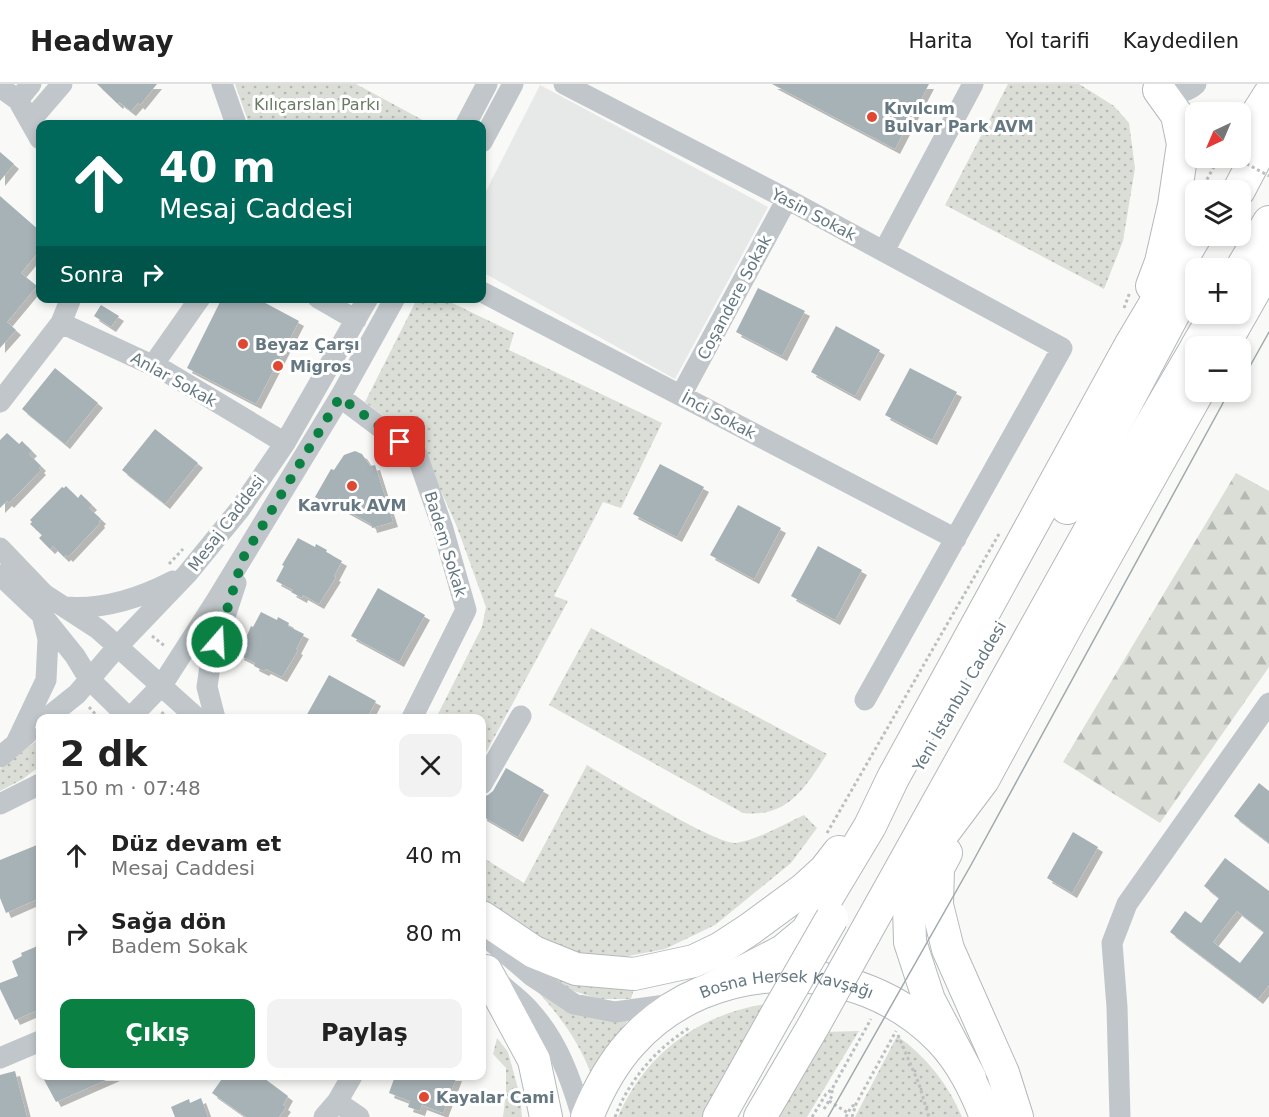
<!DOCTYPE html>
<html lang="tr">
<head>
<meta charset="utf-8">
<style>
  body { margin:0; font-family:"DejaVu Sans",sans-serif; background:#f2f2f2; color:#222; height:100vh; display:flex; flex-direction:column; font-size:22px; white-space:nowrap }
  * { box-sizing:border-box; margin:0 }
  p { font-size:20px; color:#767676 }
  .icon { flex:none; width:33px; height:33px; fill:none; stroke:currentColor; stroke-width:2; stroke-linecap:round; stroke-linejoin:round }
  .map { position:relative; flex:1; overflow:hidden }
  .panel { position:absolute; left:36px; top:630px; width:450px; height:366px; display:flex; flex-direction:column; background:#fff; border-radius:12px; box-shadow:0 3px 9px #0003 }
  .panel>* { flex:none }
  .top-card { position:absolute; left:36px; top:36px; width:450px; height:183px; border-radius:12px; box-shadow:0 3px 9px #0003; background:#00695c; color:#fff; overflow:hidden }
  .needle { width:39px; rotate:224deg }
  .controls { position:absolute; left:1185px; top:18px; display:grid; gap:12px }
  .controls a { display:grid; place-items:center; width:66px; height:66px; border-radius:12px; background:#fff; box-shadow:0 3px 9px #0003; font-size:30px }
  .pin { position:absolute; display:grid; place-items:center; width:51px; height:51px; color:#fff; margin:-26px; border-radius:12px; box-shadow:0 3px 9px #0006 }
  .me { position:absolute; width:66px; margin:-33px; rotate:19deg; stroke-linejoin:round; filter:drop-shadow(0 0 4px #0008) }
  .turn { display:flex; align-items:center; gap:21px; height:126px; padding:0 24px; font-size:27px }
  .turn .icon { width:78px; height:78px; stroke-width:2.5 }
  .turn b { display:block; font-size:42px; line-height:51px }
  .then { display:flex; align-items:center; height:57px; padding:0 24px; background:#0003; gap:12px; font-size:22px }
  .round { display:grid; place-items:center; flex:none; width:63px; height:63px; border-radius:12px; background:#f2f2f2 }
  .headline { display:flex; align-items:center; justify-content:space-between; height:102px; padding:0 24px }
  h1 { font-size:36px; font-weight:600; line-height:45px }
  .cta { display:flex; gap:12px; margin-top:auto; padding:12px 24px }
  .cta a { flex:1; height:69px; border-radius:12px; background:#0b8043; color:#fff; font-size:24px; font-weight:600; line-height:69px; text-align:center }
  .cta a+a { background:#f2f2f2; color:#222 }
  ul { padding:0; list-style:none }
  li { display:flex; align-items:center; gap:18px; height:78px; padding:0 24px }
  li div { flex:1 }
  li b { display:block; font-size:22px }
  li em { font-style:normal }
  header { display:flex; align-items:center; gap:36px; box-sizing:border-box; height:84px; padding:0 30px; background:#fff; border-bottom:2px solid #e0e0e0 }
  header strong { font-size:28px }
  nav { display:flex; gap:33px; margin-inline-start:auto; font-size:21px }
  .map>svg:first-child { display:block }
  .built { fill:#e7e9e8 }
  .green { fill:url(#green-dots) }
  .forest { fill:url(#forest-firs) }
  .building { fill:#a7b2b6; fill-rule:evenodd; filter:url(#shadow) }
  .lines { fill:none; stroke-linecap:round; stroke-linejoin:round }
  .highway-casing { stroke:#b4b9bc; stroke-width:34 }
  .path { stroke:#bbbfc1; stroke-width:3; stroke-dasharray:3 3; stroke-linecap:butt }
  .minor { stroke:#c0c6c9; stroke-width:21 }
  .highway { stroke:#fff; stroke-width:32 }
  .tram { stroke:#a0a9ad; stroke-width:1.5 }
  .highway-bridge-casing { stroke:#b4b9bc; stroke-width:34; stroke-linecap:butt }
  .path-bridge { stroke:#bbbfc1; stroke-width:3; stroke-dasharray:3 3; stroke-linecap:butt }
  .highway-bridge { stroke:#fff; stroke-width:32 }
  .route { stroke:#0b8043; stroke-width:10; stroke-dasharray:0 18 }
  .poi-dot { fill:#e04831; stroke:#fff; stroke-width:2 }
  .labels { text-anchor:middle; stroke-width:6; stroke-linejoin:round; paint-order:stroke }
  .park-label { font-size:16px; fill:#6a7a64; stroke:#fff }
  .poi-label { font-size:16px; font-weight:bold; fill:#657881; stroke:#fff; text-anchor:start }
  .street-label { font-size:16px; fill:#657881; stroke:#fff }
</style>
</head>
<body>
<header>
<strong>Headway</strong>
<nav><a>Harita</a><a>Yol tarifi</a><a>Kaydedilen</a></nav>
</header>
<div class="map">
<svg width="1269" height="1033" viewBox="0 0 1269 1033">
  <defs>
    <pattern id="green-dots" width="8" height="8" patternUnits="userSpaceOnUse" patternTransform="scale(1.5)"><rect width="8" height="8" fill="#daded6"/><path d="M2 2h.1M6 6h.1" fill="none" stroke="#b4b9b3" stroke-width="1.8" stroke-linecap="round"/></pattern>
    <pattern id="forest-firs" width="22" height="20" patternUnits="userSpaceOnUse" patternTransform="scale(1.5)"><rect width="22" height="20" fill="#daded6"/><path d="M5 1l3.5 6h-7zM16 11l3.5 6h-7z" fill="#b4b9b3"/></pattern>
    <filter id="shadow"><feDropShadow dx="5" dy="5" stdDeviation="0" flood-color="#0004"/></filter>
  </defs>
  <rect width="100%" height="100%" fill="#f9f9f7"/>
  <path class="built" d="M540,1L768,123L675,295L482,188V115Z"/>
  <path class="green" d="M235,0H356L430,40H249Z
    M1008,0H1079L1114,22L1129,39L1135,84L1123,157L1104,205L945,121Z
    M417,215H444L514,249L509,266L662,339L621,424L603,418L554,512L568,517L482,676V634H436L482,543L486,523L457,443L420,360L365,318Z
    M591,544L827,670C805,703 789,734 743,729L549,621Z
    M40,654V682L23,695L0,707V685Z
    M587,681C610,695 716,761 736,759C760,755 782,741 804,731L817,744L791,779L715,841L665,865L613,875L577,873L507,840L482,816V773L524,799Z
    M539,885L636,897L631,915H599L558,902Z
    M539,909C568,925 594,942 629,934L591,990C579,958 562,935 539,909Z
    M774,919L706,1033H618C646,967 704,927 774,919Z
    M859,947L807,1033H773L823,948Z
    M897,952C926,972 948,1000 962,1033H855Z
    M497,954L508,968L520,1012L522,1033H503L506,1009V984L493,970Z"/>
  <path class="forest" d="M1236,389L1269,407V583L1160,739L1063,678Z"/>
  <path class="building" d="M97,0H157L140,21L138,19L131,27L119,18L118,20Z
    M772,0H929L895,65Z
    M0,68L14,80L0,97Z
    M0,112L40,147V166L21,189L37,202L7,238L16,246L0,264Z
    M758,204L805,227L782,272L736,248Z
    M222,214H256L299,237L256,320L187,284Z
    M101,221L119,232L111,243L94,232Z
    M836,242L880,266L855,312L811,288Z
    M55,284L98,319L65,360L22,325Z
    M910,284L957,308L932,356L885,331Z
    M155,345L198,379L165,420L122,386Z
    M7,349L19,360L22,357L32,367L29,370L41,382L39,384L41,386L9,419L7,417L0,424V356Z
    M355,367L362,370L370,382L375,381L393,438L372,444L371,440L333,419L331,422L315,413L331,385L334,386L344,371Z
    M660,380L704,403L677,453L633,430Z
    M66,402L78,414L81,410L92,421L89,424L101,435L99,437L100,439L68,473L66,471L64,473L53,462L50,465L39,454L42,451L30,440L32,438L30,436L62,403L64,404Z
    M738,421L781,444L754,495L710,471Z
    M298,454L315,463L316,460L327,466L326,468L342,477L334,492L336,493L319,520L303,511L302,514L291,508L293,506L276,497L284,482L282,481Z
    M818,462L862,486L835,536L791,512Z
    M378,504L425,531L399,578L351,552Z
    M261,528L277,536L278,533L289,539L288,542L304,550L296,565L298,566L282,593L266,585L264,587L254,582L255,579L239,571L251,542L253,543Z
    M329,591L376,617L367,634H305Z
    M506,684L544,706L518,753L482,732V713L488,711L493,707Z
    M1259,699L1269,707V759L1234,732Z
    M1073,748L1098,763L1072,809L1047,794Z
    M37,761L40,770V814L6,829L0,814V776Z
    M1225,774L1269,807V901L1258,915L1170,848L1185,827L1201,839L1219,814L1204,802ZM1237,827L1264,848L1240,879L1213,858Z
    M40,861V925L15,936L0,905V899L18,892L12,877L22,872L21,869Z
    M15,987L27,1033H0V991Z
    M42,992H115L56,1018Z
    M224,992H261L288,1012L283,1021L286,1023L279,1033H246L212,1009Z
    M395,992H457L443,1029L422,1021L420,1027L408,1023L410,1017L389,1009Z
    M201,1014L208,1033H175L171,1023L189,1015L190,1019Z"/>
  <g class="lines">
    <g class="highway-casing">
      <g id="highway">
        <path d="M1240,57L1269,11"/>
        <path d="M1239,106L1269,49"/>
        <path d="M1240,187L1269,138"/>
        <path d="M1152,202L1161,178L1174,121L1183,60L1177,31L1159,6"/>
        <path d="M1197,262L1216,230"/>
        <path d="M1223,262L1269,181"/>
        <path d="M1067,424L1120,331L1181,216"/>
        <path d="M946,769L938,784L937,821L948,865L1003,989L1017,1033"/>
        <path d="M482,833L534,868L576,885L634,890L694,877L721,864L750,845L803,806L825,786L839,768"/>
        <path d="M864,851L1100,428L1196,264"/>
        <path d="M486,887L534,976L546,1033"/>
        <path d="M714,903L783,867L807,847L870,742L893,694L1130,262L1196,151"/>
        <path d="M970,994L929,916L910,858L909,822L929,768L983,696L1071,534L1198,308"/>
        <path id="s1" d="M587,1033C598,1006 611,981 631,959C710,870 858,870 940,955C962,978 975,1005 986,1033"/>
        <path d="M719,1033L779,926"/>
        <path d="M760,1033L814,941"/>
      </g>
    </g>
    <path class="path" d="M1201,106L1215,81V76L1212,74
      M1124,224L1130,208
      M169,480L183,465
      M152,552L166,563
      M89,623L99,634
      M157,634L165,627
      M827,749L999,450
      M898,951L919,1000L929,1033
      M829,1017L848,1029
      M824,1025L832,1012V1005
      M615,1033C629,996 656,965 689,944
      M812,1033L826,1010L832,1005L871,935
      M846,1033L851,1023L856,1020
      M852,1033L856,1020L896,947"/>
    <path class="minor" d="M222,0L236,40
      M564,0L787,115L1062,264L865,616
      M1154,0C1164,11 1185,11 1196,0
      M0,3L18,16L40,55
      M18,16L31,0
      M31,36L62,0
      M466,40L487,0
      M482,58L513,0
      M884,167L973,0
      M482,208L956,455
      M318,214L356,236
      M61,239L165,287L285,359
      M153,281L200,214
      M681,311L787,115
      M340,313L417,371L443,445L466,526L412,634
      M0,318L61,239L71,214
      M0,464L44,510L98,545L197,634
      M0,491L42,531L75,572L89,595L129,634
      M65,523C102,526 140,514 173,497
      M47,634L77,610L118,562L187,490L240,425L285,359L368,214
      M130,634L162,601L216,517L340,313L395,214
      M215,634L207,603L211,575L236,499
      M16,659L46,596L48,555L43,535
      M0,673L27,650
      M482,700L521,632
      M0,720L40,700
      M482,849L532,892L574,920L615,928L673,920
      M500,899C510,909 522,917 531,928C558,958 571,995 582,1033
      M0,974L40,957
      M337,1018L359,1033
      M324,1033L337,1018L352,992
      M1120,1033L1117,923L1112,859L1127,820L1269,619"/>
    <use href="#highway" class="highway"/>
    <path class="tram" d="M1240,300L1269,248
      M828,1033L971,781L1229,308"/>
    <g class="highway-bridge-casing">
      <path id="highway-bridge" d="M779,926L832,834
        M814,941L864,851"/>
    </g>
    <path class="path-bridge" d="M1236,74L1269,92"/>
    <use href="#highway-bridge" class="highway-bridge"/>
  </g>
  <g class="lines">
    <path class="route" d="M217,558L243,474L340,313L400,358"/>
  </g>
  <g class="poi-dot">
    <circle cx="872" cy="33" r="6"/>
    <circle cx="243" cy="260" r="6"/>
    <circle cx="278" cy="282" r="6"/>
    <circle cx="352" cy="402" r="6"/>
    <circle cx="424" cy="1013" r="6"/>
  </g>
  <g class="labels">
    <g class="park-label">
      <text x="317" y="26">Kılıçarslan Parkı</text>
    </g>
    <g class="poi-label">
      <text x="884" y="30">Kıvılcım<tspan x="884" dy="18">Bulvar Park AVM</tspan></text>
      <text x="255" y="266">Beyaz Çarşı</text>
      <text x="290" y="288">Migros</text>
      <text x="352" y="427" text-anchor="middle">Kavruk AVM</text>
      <text x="436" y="1019">Kayalar Cami</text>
    </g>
    <g class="street-label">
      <text transform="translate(814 130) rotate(28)" y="6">Yasin Sokak</text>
      <text transform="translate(734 213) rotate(-62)" y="6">Coşandere Sokak</text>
      <text transform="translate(174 295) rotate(29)" y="6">Anlar Sokak</text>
      <text transform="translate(719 331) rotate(28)" y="6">İnci Sokak</text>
      <text transform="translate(226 439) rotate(-53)" y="6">Mesaj Caddesi</text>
      <text transform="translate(446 460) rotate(73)" y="6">Badem Sokak</text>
      <text transform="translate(959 612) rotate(-60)" y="6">Yeni İstanbul Caddesi</text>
      <text dy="6" stroke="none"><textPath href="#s1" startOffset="261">Bosna Hersek Kavşağı</textPath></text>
    </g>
  </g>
</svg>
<div class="controls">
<a><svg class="needle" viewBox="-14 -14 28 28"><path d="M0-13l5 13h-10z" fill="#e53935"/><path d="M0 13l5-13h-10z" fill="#767676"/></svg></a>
<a><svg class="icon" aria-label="layers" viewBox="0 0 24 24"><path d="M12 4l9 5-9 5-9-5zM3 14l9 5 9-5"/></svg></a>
<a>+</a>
<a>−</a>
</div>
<div class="pin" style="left:400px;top:358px;background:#d93025"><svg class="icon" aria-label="arrive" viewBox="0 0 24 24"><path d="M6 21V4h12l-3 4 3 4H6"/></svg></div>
<svg class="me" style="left:217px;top:558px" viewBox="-20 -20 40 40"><circle r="17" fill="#0b8043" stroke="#fff" stroke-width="3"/><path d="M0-11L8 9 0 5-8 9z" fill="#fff"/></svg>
<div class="top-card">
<div class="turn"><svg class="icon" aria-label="ahead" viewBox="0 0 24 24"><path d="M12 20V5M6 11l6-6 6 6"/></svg><div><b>40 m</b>Mesaj Caddesi</div></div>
<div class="then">Sonra<svg class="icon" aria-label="right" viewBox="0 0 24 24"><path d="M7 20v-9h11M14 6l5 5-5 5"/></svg></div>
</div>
<section class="panel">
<div class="headline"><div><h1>2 dk</h1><p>150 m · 07:48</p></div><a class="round"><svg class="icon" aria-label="close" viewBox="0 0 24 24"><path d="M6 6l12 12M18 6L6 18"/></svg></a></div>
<ul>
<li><svg class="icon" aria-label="ahead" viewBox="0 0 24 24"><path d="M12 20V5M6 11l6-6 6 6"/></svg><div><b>Düz devam et</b><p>Mesaj Caddesi</p></div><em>40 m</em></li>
<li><svg class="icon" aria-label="right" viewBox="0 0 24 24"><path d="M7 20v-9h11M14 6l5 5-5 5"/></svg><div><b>Sağa dön</b><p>Badem Sokak</p></div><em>80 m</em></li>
</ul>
<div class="cta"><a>Çıkış</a><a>Paylaş</a></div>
</section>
</div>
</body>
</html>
